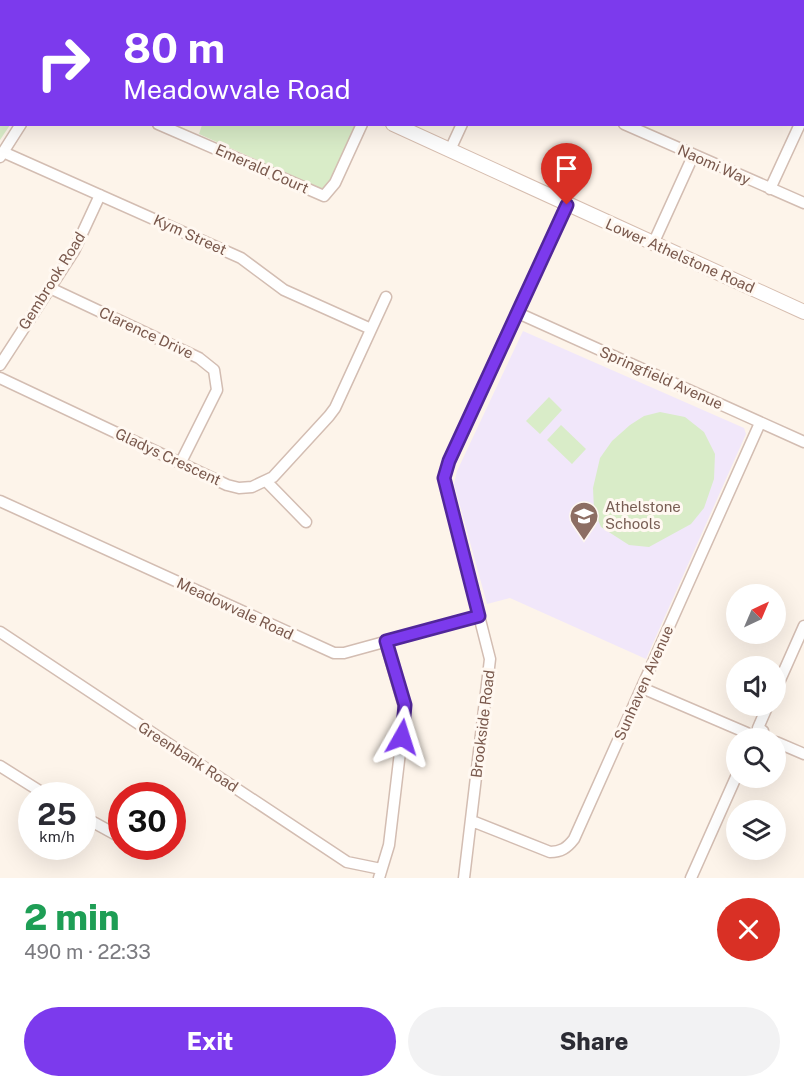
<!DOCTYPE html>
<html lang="en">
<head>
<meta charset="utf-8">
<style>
  body { margin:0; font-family:"Public Sans",sans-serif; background:#f2f2f3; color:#2b2b33; height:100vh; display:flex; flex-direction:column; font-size:22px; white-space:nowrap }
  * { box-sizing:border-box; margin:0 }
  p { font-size:20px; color:#7c7c81 }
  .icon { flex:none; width:33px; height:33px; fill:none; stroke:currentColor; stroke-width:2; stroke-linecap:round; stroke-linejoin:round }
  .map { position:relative; height:878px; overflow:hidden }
  .side { display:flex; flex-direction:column; background:#fff; flex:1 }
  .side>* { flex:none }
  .top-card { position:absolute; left:0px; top:0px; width:804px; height:126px; box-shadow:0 6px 24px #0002; background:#7c3aed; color:#fff; overflow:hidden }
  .needle { width:39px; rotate:44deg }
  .fabs { position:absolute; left:726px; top:584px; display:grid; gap:12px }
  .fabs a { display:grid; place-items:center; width:60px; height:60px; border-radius:50%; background:#fff; box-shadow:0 6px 24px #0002; font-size:30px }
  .speed { position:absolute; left:18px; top:782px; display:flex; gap:12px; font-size:30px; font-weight:700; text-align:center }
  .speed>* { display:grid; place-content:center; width:78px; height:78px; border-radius:50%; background:#fff; box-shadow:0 6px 24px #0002; line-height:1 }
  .speed small { font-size:15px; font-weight:400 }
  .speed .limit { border:9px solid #d22; background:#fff; color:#111 }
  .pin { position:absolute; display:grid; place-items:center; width:51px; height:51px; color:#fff; margin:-62px -26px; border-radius:50% 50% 50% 0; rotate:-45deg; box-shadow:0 0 6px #0007 }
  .pin .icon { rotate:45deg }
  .me { position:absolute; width:66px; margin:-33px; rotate:6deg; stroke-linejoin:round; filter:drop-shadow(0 0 4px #0008) }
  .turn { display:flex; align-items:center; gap:21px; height:126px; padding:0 24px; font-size:27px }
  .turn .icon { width:78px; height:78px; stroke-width:2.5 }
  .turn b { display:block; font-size:42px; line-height:51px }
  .round { display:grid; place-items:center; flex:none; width:63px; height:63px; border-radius:32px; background:#f2f2f3 }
  .summary { display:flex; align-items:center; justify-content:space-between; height:102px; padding:0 24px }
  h1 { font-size:36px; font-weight:800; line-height:45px; color:#1e9e55 }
  .button { display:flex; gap:12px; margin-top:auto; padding:12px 24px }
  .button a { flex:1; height:69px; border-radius:36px; background:#7c3aed; color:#fff; font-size:24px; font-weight:800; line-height:69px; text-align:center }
  .button a+a { background:#f2f2f3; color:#2b2b33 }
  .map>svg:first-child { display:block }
  .education { fill:#f1e7fa }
  .green { fill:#d9ecc8 }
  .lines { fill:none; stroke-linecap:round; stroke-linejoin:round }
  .street-casing { stroke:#d3bdb2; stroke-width:13 }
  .secondary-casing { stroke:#d6bdaf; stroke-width:16 }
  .street { stroke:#fff; stroke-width:10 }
  .secondary { stroke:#fff; stroke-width:14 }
  .route-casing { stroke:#51269a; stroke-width:15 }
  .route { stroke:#7c3aed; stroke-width:10 }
  .labels { text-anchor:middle; stroke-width:6; stroke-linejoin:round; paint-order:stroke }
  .street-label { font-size:15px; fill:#79584c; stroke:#fff8f1 }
  .education-label { font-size:15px; fill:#785e54; stroke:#fff8f1; text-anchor:start }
</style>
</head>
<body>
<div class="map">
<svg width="804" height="878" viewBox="0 0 804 878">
  <rect width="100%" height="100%" fill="#fdf4ea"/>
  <path class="education" d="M523,331L744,428L746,434L646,659L510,598L487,604L454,484L457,471Z"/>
  <path class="green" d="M0,0L85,1L2,2V124L10,125L0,140Z
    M202,125H357L328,186L322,189L199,134Z
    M549,397L562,410L540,434L526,421Z
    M660,412L685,417L704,432L715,454L714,479L704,508L691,524L649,547L629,545L601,527L594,510L593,488L600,458L612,441L630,425L644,416Z
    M561,425L586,449L572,464L547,440Z"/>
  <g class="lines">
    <g class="street-casing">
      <path id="street" d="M299,0L300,2
        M733,0L736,2
        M522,2L523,0
        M748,2L749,0
        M802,98L804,99
        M158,124L324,196L335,183L362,124
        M624,124L804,203
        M450,150L462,124
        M3,152L241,258L284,290L371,329
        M0,157L21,124
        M770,189L800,124
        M653,244L693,156
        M50,288L199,358L214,370L217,390L181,462
        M518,313L804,442
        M0,365L74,251L100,195
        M0,378L227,485L239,488L252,487L273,477L329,416L335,408L386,297
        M266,481L306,522
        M0,501L334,653H344L479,616
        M0,632L347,862L381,869
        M642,688L747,733
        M776,689L804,626
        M758,728L768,705
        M758,728L763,731V738
        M776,742L804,754
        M0,766L46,795
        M82,816L122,838
        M472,821L550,852C561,852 567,848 574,839L760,423
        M379,878L389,845L405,710L385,641
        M464,878L490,659L444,478L449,461L567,205
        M691,878L736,777"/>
    </g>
    <g class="secondary-casing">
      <path id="secondary" d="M94,0L96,2
        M116,0L118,2
        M393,124L804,312"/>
    </g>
    <use href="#street" class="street"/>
    <use href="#secondary" class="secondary"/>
  </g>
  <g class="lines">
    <g class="route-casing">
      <path id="route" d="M402,737L405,705L386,641L479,616L444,478L449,461L567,205"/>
    </g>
    <use href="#route" class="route"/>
  </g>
  <defs>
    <g id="school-pin" transform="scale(1.5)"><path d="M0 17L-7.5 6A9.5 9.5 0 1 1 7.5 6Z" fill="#8d6e63" stroke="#fff8f1"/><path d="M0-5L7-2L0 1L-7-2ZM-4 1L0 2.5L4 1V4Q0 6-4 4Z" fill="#fff"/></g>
  </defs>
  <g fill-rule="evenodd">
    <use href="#school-pin" x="584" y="516"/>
  </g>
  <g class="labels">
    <g class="street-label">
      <text transform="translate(714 165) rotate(24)" y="5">Naomi Way</text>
      <text transform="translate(262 169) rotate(24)" y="5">Emerald Court</text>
      <text transform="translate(190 235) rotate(24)" y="5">Kym Street</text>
      <text transform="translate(680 256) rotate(24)" y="5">Lower Athelstone Road</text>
      <text transform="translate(52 281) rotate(-58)" y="5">Gembrook Road</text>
      <text transform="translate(146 333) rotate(25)" y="5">Clarence Drive</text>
      <text transform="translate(661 378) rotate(24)" y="5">Springfield Avenue</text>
      <text transform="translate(168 457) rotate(25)" y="5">Gladys Crescent</text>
      <text transform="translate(235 609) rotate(25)" y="5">Meadowvale Road</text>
      <text transform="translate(644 683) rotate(-66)" y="5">Sunhaven Avenue</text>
      <text transform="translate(483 724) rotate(-83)" y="5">Brookside Road</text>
      <text transform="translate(188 757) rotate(33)" y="5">Greenbank Road</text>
    </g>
    <g class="education-label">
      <text x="605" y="512">Athelstone<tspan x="605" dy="17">Schools</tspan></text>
    </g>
  </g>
</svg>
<div class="fabs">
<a><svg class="needle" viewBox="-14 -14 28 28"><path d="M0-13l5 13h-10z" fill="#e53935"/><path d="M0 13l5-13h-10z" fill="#7c7c81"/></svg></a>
<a><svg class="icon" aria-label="sound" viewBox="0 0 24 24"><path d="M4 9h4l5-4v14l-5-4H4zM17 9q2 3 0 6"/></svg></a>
<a><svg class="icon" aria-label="search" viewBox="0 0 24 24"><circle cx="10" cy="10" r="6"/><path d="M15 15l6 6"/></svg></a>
<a><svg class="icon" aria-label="layers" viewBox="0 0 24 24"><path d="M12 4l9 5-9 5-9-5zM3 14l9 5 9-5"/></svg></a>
</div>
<div class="speed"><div>25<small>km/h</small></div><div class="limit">30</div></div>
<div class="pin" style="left:567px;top:205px;background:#d93025"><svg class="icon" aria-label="arrive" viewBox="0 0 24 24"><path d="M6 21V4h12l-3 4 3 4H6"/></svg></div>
<svg class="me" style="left:402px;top:737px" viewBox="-20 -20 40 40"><path d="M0-17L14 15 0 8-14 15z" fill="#7c3aed" stroke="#fff" stroke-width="4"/></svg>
<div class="top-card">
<div class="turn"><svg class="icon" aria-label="right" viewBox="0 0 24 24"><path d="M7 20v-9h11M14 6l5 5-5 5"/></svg><div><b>80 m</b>Meadowvale Road</div></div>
</div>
</div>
<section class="side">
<div class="summary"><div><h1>2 min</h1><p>490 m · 22:33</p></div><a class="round" style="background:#d93025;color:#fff"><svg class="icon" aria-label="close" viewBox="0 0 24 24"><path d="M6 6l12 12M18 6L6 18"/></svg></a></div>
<div class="button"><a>Exit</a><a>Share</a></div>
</section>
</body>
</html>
